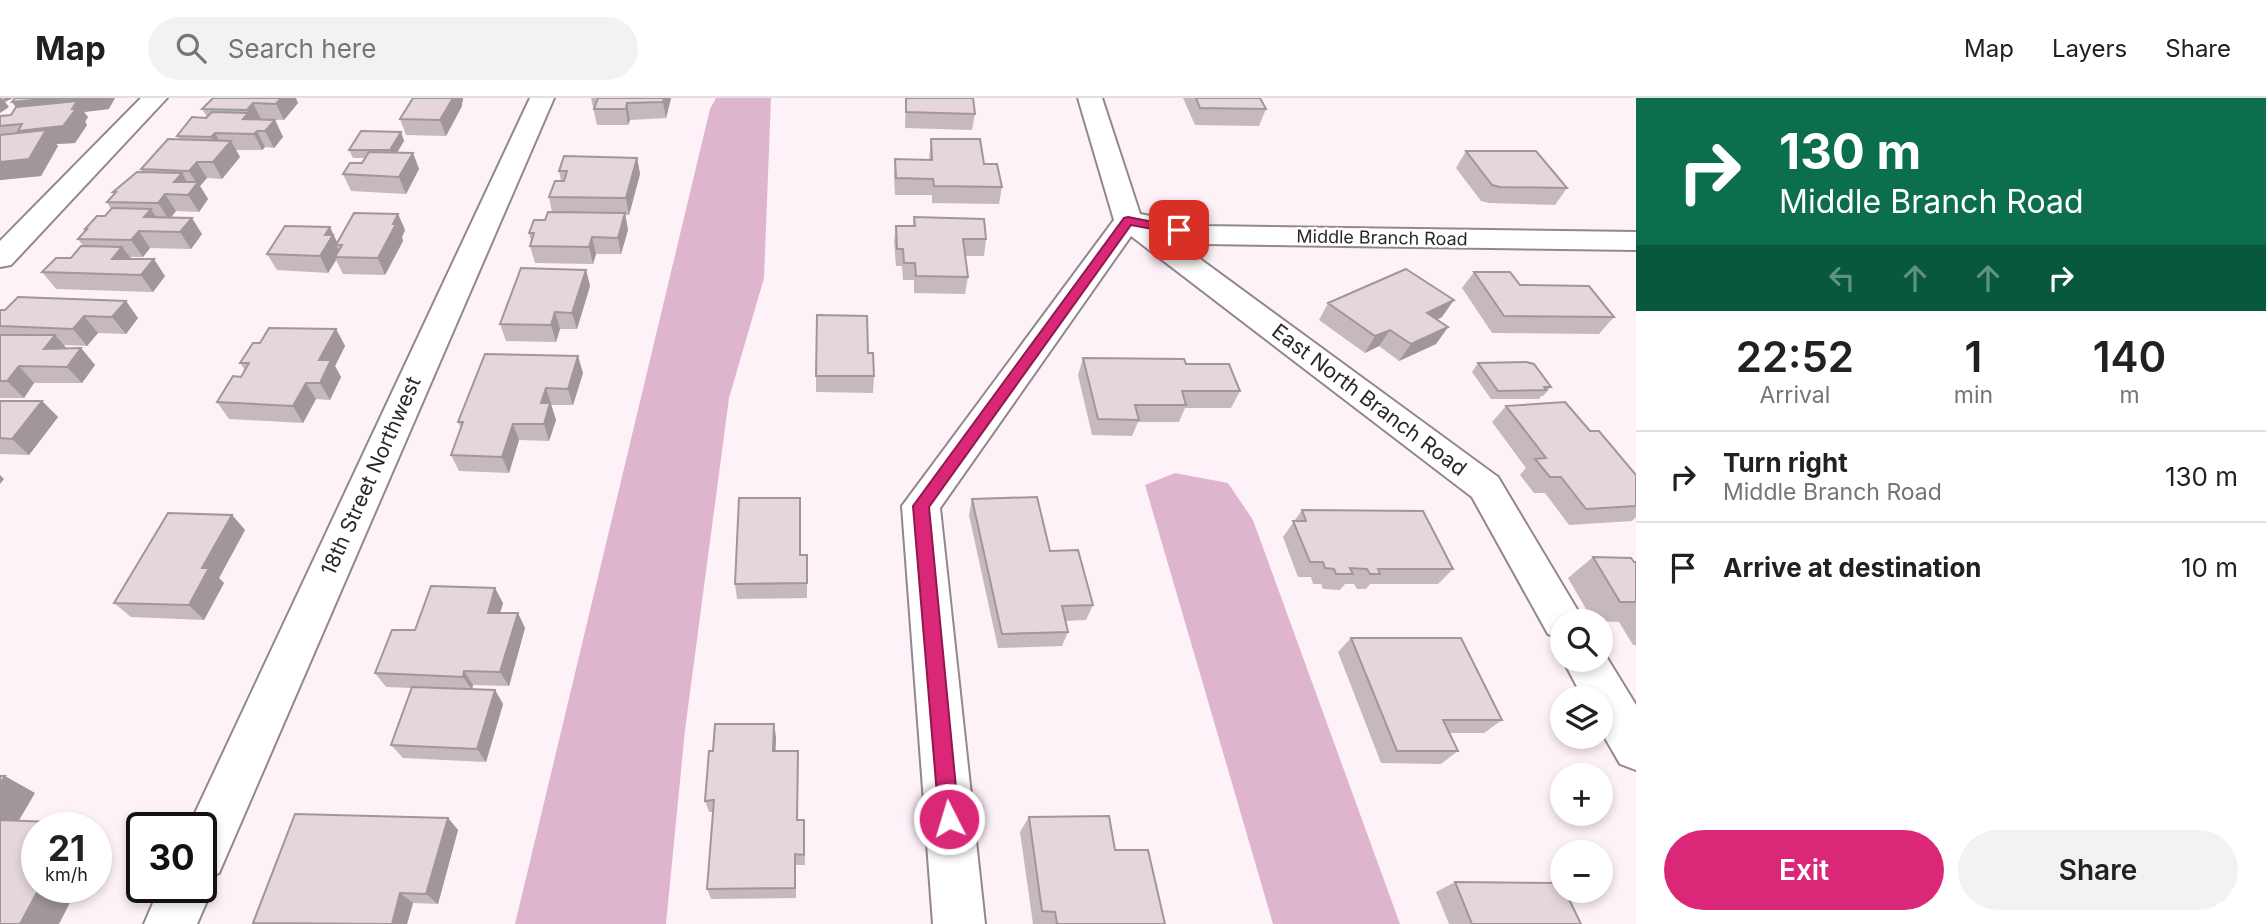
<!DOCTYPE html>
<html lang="en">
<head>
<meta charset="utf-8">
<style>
  body { margin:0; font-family:Inter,sans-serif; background:#f2f2f2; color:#202124; height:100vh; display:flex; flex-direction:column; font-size:26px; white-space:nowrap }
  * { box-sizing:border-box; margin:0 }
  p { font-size:23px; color:#757577 }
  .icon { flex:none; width:38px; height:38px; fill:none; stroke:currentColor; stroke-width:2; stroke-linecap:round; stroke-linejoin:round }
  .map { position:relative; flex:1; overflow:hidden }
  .sheet { display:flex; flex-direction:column; background:#fff; width:630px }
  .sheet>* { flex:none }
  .guide { background:#0b6e4f; color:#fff; overflow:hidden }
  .buttons { position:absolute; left:1550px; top:511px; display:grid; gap:14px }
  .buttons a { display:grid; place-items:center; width:63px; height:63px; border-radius:50%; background:#fff; box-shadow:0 4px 10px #0003; font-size:35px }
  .speed { position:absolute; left:21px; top:714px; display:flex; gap:14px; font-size:35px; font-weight:700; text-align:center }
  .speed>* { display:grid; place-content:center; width:91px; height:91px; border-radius:50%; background:#fff; box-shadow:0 4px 10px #0003; line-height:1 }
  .speed small { font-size:18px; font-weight:400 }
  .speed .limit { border:4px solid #111; border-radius:10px; background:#fff; color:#111 }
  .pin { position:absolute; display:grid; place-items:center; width:60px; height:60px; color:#fff; margin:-30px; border-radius:14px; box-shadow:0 4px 10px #0006 }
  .me { position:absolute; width:77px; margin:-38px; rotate:355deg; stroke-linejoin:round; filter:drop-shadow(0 0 5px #0008) }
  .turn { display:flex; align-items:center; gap:24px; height:147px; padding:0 28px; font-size:32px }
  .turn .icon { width:91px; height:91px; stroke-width:2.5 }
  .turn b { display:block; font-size:49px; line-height:60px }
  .lanes { display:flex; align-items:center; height:66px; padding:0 28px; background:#0003; justify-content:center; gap:35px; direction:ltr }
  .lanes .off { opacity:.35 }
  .eta { display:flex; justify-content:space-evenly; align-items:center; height:119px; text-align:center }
  .eta b { font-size:42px; font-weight:600; line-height:49px }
  .primary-button { display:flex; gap:14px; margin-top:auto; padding:14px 28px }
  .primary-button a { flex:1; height:80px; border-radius:42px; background:#db2777; color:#fff; font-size:28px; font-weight:600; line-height:80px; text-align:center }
  .primary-button a+a { background:#f2f2f2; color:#202124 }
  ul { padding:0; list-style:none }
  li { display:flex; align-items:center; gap:21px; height:91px; padding:0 28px; border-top:2px solid #e0e0e0 }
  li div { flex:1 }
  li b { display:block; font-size:26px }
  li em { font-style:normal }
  header { display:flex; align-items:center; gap:42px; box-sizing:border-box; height:98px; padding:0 35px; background:#fff; border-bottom:2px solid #e0e0e0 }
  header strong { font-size:33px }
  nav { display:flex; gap:38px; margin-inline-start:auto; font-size:24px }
  .search { width:490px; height:63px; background:#f2f2f2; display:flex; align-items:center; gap:18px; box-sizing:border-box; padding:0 24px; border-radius:38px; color:#757577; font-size:26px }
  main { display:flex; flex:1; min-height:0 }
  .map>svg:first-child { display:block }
  .water { fill:#dfb5cd }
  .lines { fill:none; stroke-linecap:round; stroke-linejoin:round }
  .street-casing { stroke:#94868e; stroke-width:4 }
  .street { fill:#fff; fill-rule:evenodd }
  .wall { fill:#c5b8bf }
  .shaded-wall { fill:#a0969b }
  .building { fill:#e5d6de; stroke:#a0969b; stroke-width:2 }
  .route { fill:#db2777; stroke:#8e194d; stroke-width:2 }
  .labels { text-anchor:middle; stroke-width:5; stroke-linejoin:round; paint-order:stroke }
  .far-street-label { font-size:18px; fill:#2b2629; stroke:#fff }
  .street-label { font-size:21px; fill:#2b2629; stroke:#fff }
</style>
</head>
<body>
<header>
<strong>Map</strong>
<div class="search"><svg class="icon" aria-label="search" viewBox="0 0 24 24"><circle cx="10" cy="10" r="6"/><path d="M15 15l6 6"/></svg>Search here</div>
<nav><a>Map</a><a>Layers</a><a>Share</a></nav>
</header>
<main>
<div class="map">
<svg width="1636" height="826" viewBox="0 0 1636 826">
  <rect width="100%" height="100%" fill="#fef2f9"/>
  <path class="water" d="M716,0H771L764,180L729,300L685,632L666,826H515L710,11Z
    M1175,375L1228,385L1253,422L1400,826H1273L1145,387Z"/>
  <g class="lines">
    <g class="street-casing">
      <path id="street" d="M141,0H167L11,167L0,169V143Z
        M530,0H554L219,775L208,779L213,789L197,826H144L160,789H201V730H188Z
        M1078,0H1102L1140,116L1204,128L1636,134V152L1204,146L1170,139L1498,379L1584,523H1563V541L1548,536L1472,399L1131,138L940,410L985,826H933L902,408L1114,122Z
        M1601,550L1636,607V672L1620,666L1601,633V600H1583L1563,562H1601Z"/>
    </g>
    <use href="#street" class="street"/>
  </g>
  <path class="wall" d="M213,0L298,5L284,22L261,21V22H275L283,39L274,50L265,49L262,52H236L240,59L222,81L207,80L200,88L208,101L199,114L176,113L171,119L202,136L191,151L150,150L143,159H130L131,161L165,178L153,194L56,191L42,174L71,160L83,148L78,141L86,133L85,131L105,118L111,111L107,104L114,96L113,94L142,74L141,71L179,41L177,38L206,20L207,19L202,11Z
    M413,0H463V2L462,5V8L446,38L406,37L400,21Z
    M591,0H671L666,20L630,22L628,27H597Z
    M906,0L975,16L972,32L905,30Z
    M1183,0H1260L1266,11L1259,28L1195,27Z
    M12,4L109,11L84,14L88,19L85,24L87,27L75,45L56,46L58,48L41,78L0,82V18L11,17L16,9Z
    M401,34L404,43L397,55H413L419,71L406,96L351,93L343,76L362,65L365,60H353L349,52Z
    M931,41L984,66L1002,89L999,106L932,105V97H895L894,78L895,61L929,62Z
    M1466,53L1567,90L1555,107L1489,105L1481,103L1456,70Z
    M637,60L640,76L629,117H625L628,132L621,156H596L593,166L535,165L530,148L531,143L529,135L545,122L552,114L549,99L561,83L559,73Z
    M398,116L405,132L402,139L403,143L385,177L343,176L336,162L328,175L277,172L267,156L337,144Z
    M914,119L986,141L984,158H965L968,179L965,196L914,195V182H903L902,168H896L894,144L896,128H913Z
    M586,172L590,188L577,231H560L556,244L506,243L500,226Z
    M1474,174L1520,187L1614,219L1599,236L1492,235L1462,190Z
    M1328,205L1442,219L1437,222L1448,229L1436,246L1399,263L1379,248L1365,255L1319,222Z
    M0,212L138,220L126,236L98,235L87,248L63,247L66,250H81L95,267L82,285H34L24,300H0Z
    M336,231L345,248L335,268L341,279L330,302L316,301L303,325L229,321L217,304L241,279L245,272L240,265L260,245Z
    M868,255L874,278L873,295L816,294V278Z
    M1083,260L1186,266L1240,293L1231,310H1185L1179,324H1138L1132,338L1092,337L1078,277Z
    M1478,265L1551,289L1543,298H1541L1539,301H1491L1472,274Z
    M583,275L573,307H551L556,322L549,343L519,342L509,375L459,373L451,357L461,330L458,324Z
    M0,303H42L58,319L29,357L0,356Z
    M1506,308L1590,333L1636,377V419L1632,423L1569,427L1545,395H1534L1520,377L1526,370L1492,324Z
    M800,400V457H807V500L737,501L735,486Z
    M972,401L1050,453L1093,507L1086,522L1065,523L1068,534L1062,548L998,550L969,417Z
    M1302,412L1453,471L1438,486H1370L1366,491H1357L1354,486H1345L1340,492L1323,491L1321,486H1313L1311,479H1298L1283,439Z
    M232,417L245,432L219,480L224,485L204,522L131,519L114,505Z
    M1593,459L1636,464V547H1633L1619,524L1593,523L1568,480Z
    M503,505L500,515L525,530L509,588L473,587L472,591L495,592L503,606L486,664L403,660L391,647L411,590L386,589L375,575L415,532Z
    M1351,540L1502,622L1484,635H1450L1458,653L1441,666L1381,665L1338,554Z
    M776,639L775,653H798V722H804L805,767H796V800L711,801L707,791L713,714H709L705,703L713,653Z
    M1029,719L1165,826H1033L1020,734Z
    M448,720L458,732L438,806L413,805L407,826H255L253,825Z
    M1455,784L1581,826H1449L1436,794Z"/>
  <path class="shaded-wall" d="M0,0H2L9,9L0,15Z
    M3,0H13L5,4Z
    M52,0H115L109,11L84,14L88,19L85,24L87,27L75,45L56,46L58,48L41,78L0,82V64L30,49L18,33L63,28L24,20L12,4Z
    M281,0H296L298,5L284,22L276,6Z
    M453,0H463V2L462,5V8L446,38L440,22Z
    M664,0H671L666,20L663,4Z
    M253,5L261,21L255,28L243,21L248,16L247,12Z
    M627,5L630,22L628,27L626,11Z
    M275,22L283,39L274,50L265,33Z
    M257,33L265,49L262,52L254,36Z
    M401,34L404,43L393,61L390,52Z
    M215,35L224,51L231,43L240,59L222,81L213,64L220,56L211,39Z
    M413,55L419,71L406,96L399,79Z
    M637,60L640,76L629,117L626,100Z
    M197,64L207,80L200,88L208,101L199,114L188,97L197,86L189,73Z
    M182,75L192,92L174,84Z
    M165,96L176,113L169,122L158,105Z
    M151,111L162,128L144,119Z
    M625,115L628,132L621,156L618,140Z
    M398,116L405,132L402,139L403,143L385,177L378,160Z
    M192,120L202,136L191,151L180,134Z
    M330,129L338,146L336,147L340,155L335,159L336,162L328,175L320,158L325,137Z
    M139,133L150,150L143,159L131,142Z
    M592,139L596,156L593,166L589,149Z
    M122,149L135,165L125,177L112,161Z
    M154,161L165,178L153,194L141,177Z
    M586,172L590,188L577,231L572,215Z
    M1454,202L1442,219L1415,232L1427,215Z
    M126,203L138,220L126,236L112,219Z
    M555,214L560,231L556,244L551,227Z
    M84,218L98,235L87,248L73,231Z
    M1448,229L1436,246L1399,263L1411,246Z
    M336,231L345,248L335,268L341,279L330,302L320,285L319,262Z
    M1390,232L1379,248L1365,255L1375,238Z
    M55,237L70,254L44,251Z
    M81,250L95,267L82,285L67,269Z
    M578,258L583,275L573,307L568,291Z
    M19,268L34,285L24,300L7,283Z
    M306,285L316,301L303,325L293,308Z
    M546,290L556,322L549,343L544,326L541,305Z
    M42,303L58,319L29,357L12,341Z
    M513,326L519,342L509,375L502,359Z
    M0,377L4,381L0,386Z
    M232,417L245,432L219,480L224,485L204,522L189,507L202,470Z
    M495,490L503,505L496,529L488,515Z
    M518,515L525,530L509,588L500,574Z
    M464,573L473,587L472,592L463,579Z
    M495,592L503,606L486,664L477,651Z
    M774,626L776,639L775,665L773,653Z
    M5,678L35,695L11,736L0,731V686Z
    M448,720L458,732L438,806L426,796Z
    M75,725L85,730H72Z
    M96,736L104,740L96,755Z
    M40,789H78L59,826H20Z
    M400,795L413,805L407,826H392Z"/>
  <path class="building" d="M15,0H52L12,4Z
    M213,0H281L276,6L253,5L247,12L202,11Z
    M413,0H453L440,22L400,21Z
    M598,0H664L663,4L627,5L626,11H594Z
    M906,0H973L975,16L906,14Z
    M1196,0H1260L1266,11L1200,10Z
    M77,3L72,11H76L63,28L18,33L22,26L0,28V18L11,17L16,9Z
    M212,14L248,15L243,21L275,22L265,33H257L254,36L215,35L211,39L177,38L192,19L206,20Z
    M46,32L29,61L0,64V37Z
    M361,33L401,34L390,52H349Z
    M168,41L231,43L213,64H197L189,73L141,71Z
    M931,41H980L984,66H997L1002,89L934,88L933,81L896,80L895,61L932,62Z
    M1466,53H1536L1567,90L1500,89L1492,87Z
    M369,54L413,55L399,79L343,76L350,65H362Z
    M564,58L637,60L626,100L549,99L555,83H564L567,73H559Z
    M137,74L182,75L174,84H198L188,97L165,96L158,105L107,104L116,94H113Z
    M112,110L151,111L144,119L192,120L180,134L139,133L131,142L78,141L87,131H85L97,118H105Z
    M548,114L625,115L618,140L592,139L589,149L530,148L534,135H529L534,122H545Z
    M354,115L398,116L393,126H396L378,160L335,159L342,147H336Z
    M914,119L984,121L986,141H963L968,179L916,178L915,165H904L903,151H897L896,128H915Z
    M285,128L330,129L325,137H333L320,158L267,156Z
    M81,148L122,149L112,161H154L141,177L42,174L56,160H71Z
    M521,170L586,172L572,215L555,214L551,227L500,226Z
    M1406,171L1454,202L1427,215L1448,229L1411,246L1390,232L1375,238L1328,205Z
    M1474,174H1510L1520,187L1589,188L1614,219L1504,218Z
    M18,199L126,203L112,219L84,218L73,231L0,228V212H5Z
    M817,217L867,218L868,255H873L874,278H816Z
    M269,230L336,231L319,262H331L320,285H306L293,308L217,304L233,278L241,279L249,265H240L253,245H260Z
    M0,237H55L44,251L81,250L67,269L19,268L7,283H0Z
    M485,256L578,258L568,291L546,290L541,305H550L544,326H513L502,359L451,357L463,324H458Z
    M1083,260L1184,261L1186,266H1229L1240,293H1182L1186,307H1135L1139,322L1098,321Z
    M1526,264L1534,266L1551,289H1544L1546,292L1498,293L1478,265Z
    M0,303H42L12,341L0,340Z
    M1565,304L1590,333H1599L1636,377V408L1586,411L1561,379H1550L1535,361L1546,360L1506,308Z
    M1037,399L1050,453L1078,452L1093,507L1062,508L1068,534L1002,536L972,401Z
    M739,400H800V457H807V485L735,486Z
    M1302,412L1423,413L1453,471H1378L1380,476H1370L1367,471L1350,470L1353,476H1336L1334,471L1325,470L1323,464H1310L1293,423H1306Z
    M168,415L232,417L202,470H209L189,507L114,505Z
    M1593,459L1631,460L1634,464H1636V504H1620Z
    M431,488L495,490L488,515H518L500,574L464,573L463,579L375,575L392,532H415Z
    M1351,540H1461L1502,622H1443L1458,653H1397Z
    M412,589L495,592L477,651L391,647Z
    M715,626H774L773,653H798L797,722H804V757L795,756V790L707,791L714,702L705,703L709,653H713Z
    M0,678H5L0,686Z
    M295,716L448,720L426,796L400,795L392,826L253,825Z
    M1109,718L1115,752H1148L1165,826H1057L1055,814L1042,813L1029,719Z
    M0,722L75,725L72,730H37V789H40L20,826H0Z
    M1455,784L1561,785L1563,788V793H1565L1581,826H1472Z"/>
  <path class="route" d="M1128,119L1179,129L1185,132L1179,136L1131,127L929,409L959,721L956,728L949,731L942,728L939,721L913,408L1124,120Z"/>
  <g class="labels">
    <g class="far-street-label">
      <text transform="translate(1382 140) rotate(1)" y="6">Middle Branch Road</text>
    </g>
    <g class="street-label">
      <text transform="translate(1369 302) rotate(37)" y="7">East North Branch Road</text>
      <text transform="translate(371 378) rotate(-66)" y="7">18th Street Northwest</text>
    </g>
  </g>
</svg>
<div class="buttons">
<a><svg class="icon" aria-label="search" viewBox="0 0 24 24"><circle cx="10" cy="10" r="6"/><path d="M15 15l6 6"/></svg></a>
<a><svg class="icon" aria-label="layers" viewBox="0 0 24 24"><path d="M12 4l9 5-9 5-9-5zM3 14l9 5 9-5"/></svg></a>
<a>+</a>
<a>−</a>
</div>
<div class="speed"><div>21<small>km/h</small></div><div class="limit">30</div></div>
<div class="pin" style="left:1179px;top:132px;background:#d93025"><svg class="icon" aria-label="arrive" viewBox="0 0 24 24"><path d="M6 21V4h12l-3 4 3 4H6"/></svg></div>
<svg class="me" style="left:949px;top:721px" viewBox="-20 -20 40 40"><circle r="17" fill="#db2777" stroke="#fff" stroke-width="3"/><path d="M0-11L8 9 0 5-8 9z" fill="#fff"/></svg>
</div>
<section class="sheet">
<div class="guide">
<div class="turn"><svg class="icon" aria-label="right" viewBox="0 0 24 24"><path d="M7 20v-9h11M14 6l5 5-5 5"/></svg><div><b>130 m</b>Middle Branch Road</div></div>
<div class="lanes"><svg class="icon off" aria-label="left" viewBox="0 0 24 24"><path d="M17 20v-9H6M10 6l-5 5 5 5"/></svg><svg class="icon off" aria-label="ahead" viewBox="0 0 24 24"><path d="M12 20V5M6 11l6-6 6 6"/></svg><svg class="icon off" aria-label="ahead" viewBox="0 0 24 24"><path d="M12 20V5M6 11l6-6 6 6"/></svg><svg class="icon" aria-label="right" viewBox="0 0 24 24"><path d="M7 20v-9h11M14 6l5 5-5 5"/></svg></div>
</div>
<div class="eta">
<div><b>22:52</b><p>Arrival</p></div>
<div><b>1</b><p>min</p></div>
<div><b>140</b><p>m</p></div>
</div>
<ul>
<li><svg class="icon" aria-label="right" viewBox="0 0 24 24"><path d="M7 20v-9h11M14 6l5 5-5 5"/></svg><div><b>Turn right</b><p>Middle Branch Road</p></div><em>130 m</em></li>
<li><svg class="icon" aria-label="arrive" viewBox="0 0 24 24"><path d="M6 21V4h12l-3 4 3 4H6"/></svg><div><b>Arrive at destination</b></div><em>10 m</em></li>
</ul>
<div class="primary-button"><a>Exit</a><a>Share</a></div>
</section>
</main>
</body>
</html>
